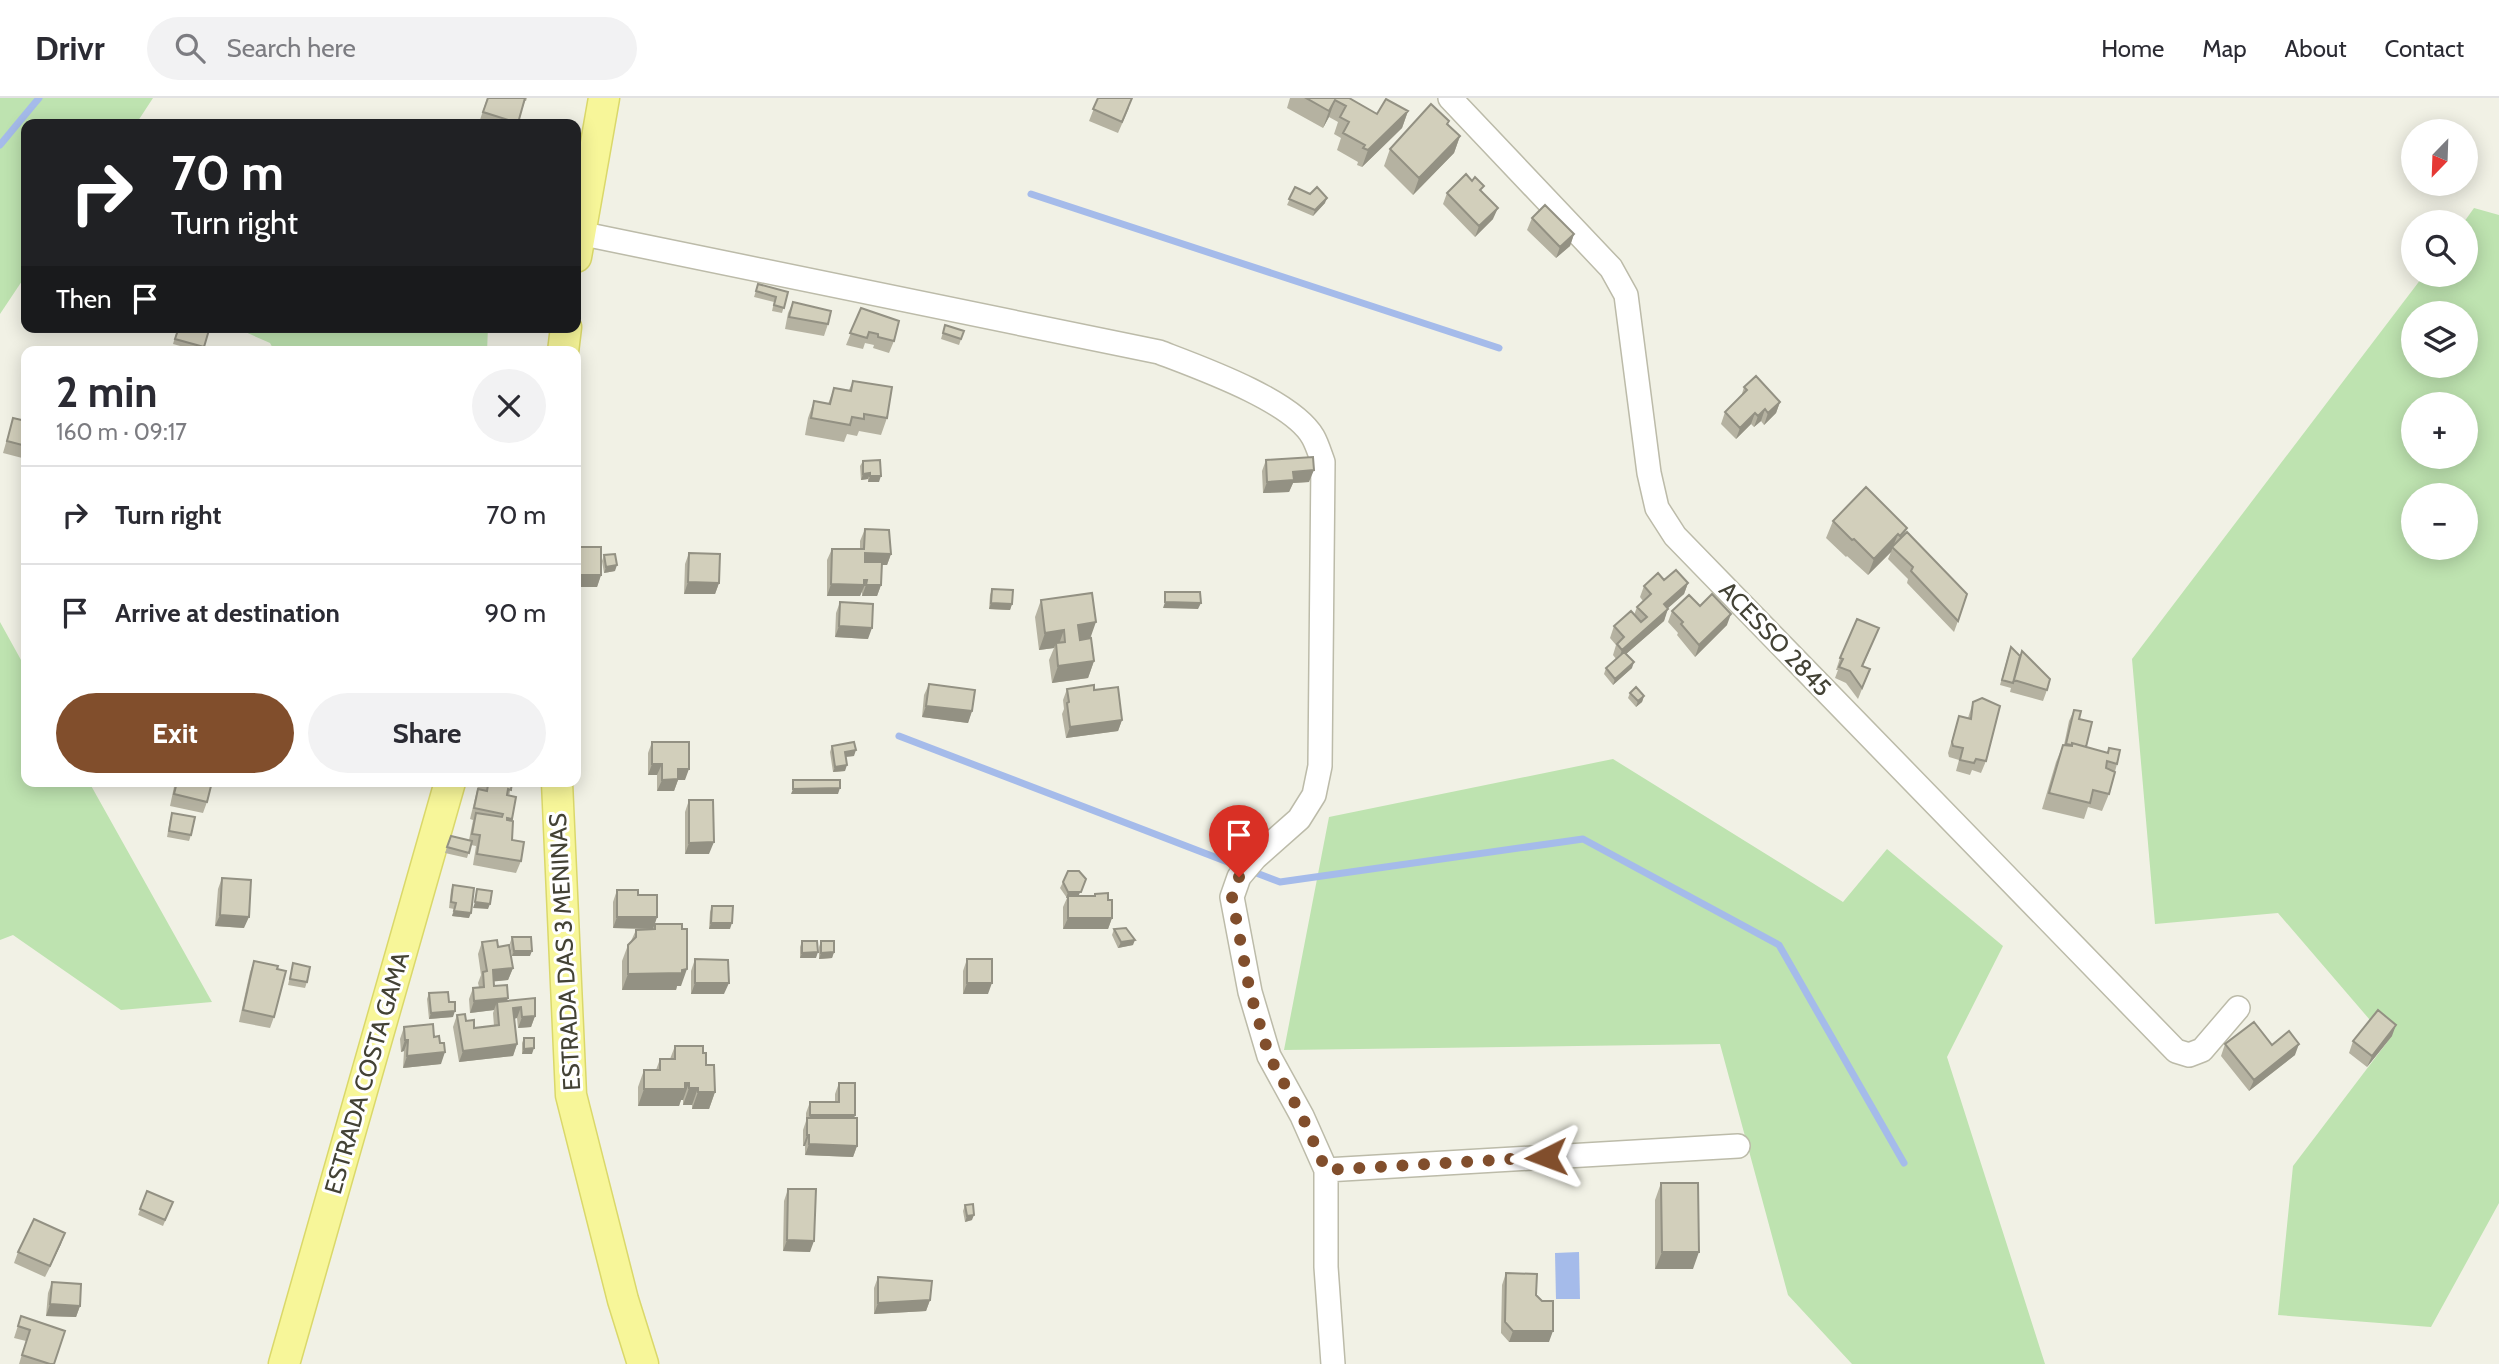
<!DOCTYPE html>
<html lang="en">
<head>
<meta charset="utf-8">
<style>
  body { margin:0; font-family:Cabin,sans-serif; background:#f2f2f3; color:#2b2b33; height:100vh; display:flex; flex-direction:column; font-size:26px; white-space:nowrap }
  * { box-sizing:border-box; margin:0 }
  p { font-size:23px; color:#7c7c81 }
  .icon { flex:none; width:38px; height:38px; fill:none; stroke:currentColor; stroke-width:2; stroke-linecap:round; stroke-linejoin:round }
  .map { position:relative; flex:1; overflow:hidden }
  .details { position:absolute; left:21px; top:248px; width:560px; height:441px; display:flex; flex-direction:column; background:#fff; border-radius:14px; box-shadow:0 4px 18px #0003 }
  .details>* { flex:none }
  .hud { position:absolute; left:21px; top:21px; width:560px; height:214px; border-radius:14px; box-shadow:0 4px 18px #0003; background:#202124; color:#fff; overflow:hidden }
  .needle { width:46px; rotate:203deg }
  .fabs { position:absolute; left:2401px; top:21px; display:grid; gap:14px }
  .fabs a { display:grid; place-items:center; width:77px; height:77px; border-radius:50%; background:#fff; box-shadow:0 4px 18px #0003; font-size:35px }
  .pin { position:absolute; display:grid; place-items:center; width:60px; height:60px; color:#fff; margin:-72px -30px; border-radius:50% 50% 50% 0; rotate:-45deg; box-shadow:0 0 7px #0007 }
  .pin .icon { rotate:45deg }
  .me { position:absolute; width:77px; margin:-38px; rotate:267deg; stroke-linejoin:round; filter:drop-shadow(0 0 5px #0008) }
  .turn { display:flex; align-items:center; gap:24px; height:147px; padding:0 35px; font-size:32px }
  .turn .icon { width:91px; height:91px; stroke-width:2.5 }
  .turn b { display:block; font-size:49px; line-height:60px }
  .then { display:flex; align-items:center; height:66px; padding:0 35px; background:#0003; gap:14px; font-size:26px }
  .round { display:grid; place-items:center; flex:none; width:74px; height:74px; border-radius:37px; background:#f2f2f3 }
  .summary { display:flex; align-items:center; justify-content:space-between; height:119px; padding:0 35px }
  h1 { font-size:42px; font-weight:700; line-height:52px }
  .button { display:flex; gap:14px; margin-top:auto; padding:14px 35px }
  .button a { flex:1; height:80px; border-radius:42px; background:#814e2c; color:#fff; font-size:28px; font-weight:700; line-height:80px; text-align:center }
  .button a+a { background:#f2f2f3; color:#2b2b33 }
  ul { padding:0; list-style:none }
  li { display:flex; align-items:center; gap:21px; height:98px; padding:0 35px; border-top:2px solid #e1e1e2 }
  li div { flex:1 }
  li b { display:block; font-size:26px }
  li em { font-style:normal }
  header { display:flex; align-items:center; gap:42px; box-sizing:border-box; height:98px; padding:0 35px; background:#fff; border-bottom:2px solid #e1e1e2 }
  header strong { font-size:33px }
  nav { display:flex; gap:38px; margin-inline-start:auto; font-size:24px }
  .search { width:490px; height:63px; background:#f2f2f3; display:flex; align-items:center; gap:18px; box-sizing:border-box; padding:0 24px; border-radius:38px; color:#7c7c81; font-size:26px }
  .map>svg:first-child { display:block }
  .green { fill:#bee3b0; fill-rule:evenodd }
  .water { fill:#a5bbea }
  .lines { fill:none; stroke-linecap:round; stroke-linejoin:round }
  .stream { stroke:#a5bbea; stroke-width:7 }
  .minor-casing { stroke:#bcbba9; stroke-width:26 }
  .major-casing { stroke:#dad86a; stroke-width:33 }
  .minor { stroke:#fff; stroke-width:23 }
  .major { stroke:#f7f699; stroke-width:30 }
  .wall { fill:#b5b2a1 }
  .shaded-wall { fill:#939183 }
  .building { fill:#d2cfbb; stroke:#939183; stroke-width:2 }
  .route { stroke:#814e2c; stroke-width:12; stroke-dasharray:0 21.6 }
  .labels { text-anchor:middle; stroke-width:6; stroke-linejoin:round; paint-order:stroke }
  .street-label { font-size:24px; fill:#434235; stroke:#fff }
</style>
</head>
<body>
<header>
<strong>Drivr</strong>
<div class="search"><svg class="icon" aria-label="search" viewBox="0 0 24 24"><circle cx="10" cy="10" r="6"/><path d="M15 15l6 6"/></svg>Search here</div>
<nav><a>Home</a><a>Map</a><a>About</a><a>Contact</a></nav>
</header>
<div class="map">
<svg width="2499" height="1266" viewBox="0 0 2499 1266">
  <rect width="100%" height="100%" fill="#f1f1e5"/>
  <path class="green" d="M0,0H153L136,26H26V177L0,216Z
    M2474,110L2499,117V1105L2431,1229L2278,1217L2293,1068L2388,943L2278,815L2155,826L2132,561L2424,177H2466V124H2464ZM2413,215H2466V268H2413ZM2413,306H2466V359H2413ZM2413,397H2466V450H2413Z
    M234,229H488L487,254H275L270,245Z
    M0,524L26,571V684H89L212,904L121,912L13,837L0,842Z
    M1613,661L1843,804L1887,751L2003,848L1947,959L2045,1266H1852L1788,1197L1720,946L1284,952L1329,719Z"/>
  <path class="water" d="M1579,1154L1580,1201H1556L1555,1155Z"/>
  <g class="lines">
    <path class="stream" d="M0,47L39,0
      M1031,96L1499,250
      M899,638L1280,784L1583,741L1779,847L1904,1065"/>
    <g class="minor-casing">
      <path id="minor" d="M1450,0L1611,170L1626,197L1649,375L1657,410L1675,438L2176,953L2189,957L2202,952L2238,910
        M579,135L1159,254C1198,269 1292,302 1313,339C1317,346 1320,356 1323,364L1320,668L1314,697L1299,721L1255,760L1239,779L1232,799L1250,894L1269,958L1302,1018L1326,1072V1169L1333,1266
        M1326,1072L1738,1048"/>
    </g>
    <g class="major-casing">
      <path id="major" d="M576,159L604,0
        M563,254L566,229
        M557,684L571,997L623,1202L643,1266
        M284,1266L450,684"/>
    </g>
    <use href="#minor" class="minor"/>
    <use href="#major" class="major"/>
  </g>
  <path class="wall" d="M487,0H527L526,3H525L517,26L479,25Z
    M1098,0L1129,10L1118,35L1089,23Z
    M1290,0H1349L1377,16L1408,13L1402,30L1362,69L1357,67L1358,64L1337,52L1341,40L1334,36L1338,24L1329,19L1323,30L1287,10Z
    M1448,27L1460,38L1454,55L1413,97L1384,68L1390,51Z
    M1295,89L1310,96L1325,105L1313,118L1287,107Z
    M1482,93L1493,121L1475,139L1443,106L1447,95Z
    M1532,120L1574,136L1570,148L1556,160L1527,132Z
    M758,186L788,194L782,215L772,213L774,204L754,199Z
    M793,204L828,226L824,238L785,231L788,215Z
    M861,210L894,243L889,255L873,250L874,247L865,245L863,251L846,247Z
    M945,227L964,233L959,247L941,241Z
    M178,229L209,232L202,254L173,246Z
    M853,283L887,320L881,337L859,333L857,338L847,336L844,344L805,337L808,320L814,303L828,306L834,290L849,292Z
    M1744,289L1780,304L1776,315L1764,327L1761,323L1754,329L1751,326L1736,341L1721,326L1725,314L1741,299Z
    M13,320L26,323V361L3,355Z
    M1266,362L1309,384L1293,385L1289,394L1263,395L1262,373Z
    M863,363L879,384H868V381L861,382L860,368Z
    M1833,423L1907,430L1905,435L1958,523L1954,534L1907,485L1908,481L1888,461L1891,454L1868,477L1847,458L1846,459L1826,440Z
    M865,431L891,456L887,467H882L881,487L877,498H862V493L860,498H827V462L832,451H860V443Z
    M580,449L601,477L597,489H576V460Z
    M689,455L719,485L715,496H684L685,466Z
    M604,457L615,473L604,475L602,463Z
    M1664,482L1688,485L1684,496L1667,511L1664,523L1626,556L1632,570L1613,587L1604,576L1606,570L1616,561L1613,557L1616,547L1610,540L1614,528L1634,517L1637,509L1643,503L1640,499L1644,488Z
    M992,491L1012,506L1010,512L989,511L990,497Z
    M1041,502L1090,540L1094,563L1088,580L1052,585L1049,562L1054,550L1039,552L1035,519Z
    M840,504L868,541L835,539L836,515Z
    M1700,508L1727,527L1695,559L1677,537L1678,535L1668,524L1672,513Z
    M1879,530L1863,568L1870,571L1858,601L1846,585L1835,580L1838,572H1836L1840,560Z
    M2009,554L2047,592L2043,603L2010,594L2011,590L2000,587Z
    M929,586L972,613L968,625L922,619L924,597Z
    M1067,591L1094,592L1122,622L1118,633L1066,640L1062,616L1064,611L1063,602Z
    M1630,595L1644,598L1642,604L1636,609L1628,600Z
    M1973,604L1986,663L1981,675L1972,672L1970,677L1956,673L1959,662L1949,659L1948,655L1959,618L1968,620Z
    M2074,612L2079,621L2086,649L2107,655L2109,650L2117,666L2109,696L2102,713L2088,709L2084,721L2042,711L2056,664L2063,647H2064L2069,623Z
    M652,644L685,682H678L674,693H657V677H648V655Z
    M832,648L854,658L846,659L845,673L833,674L830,654Z
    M175,684H212L207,704L203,715L170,708Z
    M479,684H512L509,698L516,699L512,722V742L521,763L516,775L473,767L476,748L471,747L467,760L445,755L451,738L469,742L473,722L470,721Z
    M689,702L709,756H685V714Z
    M172,715L191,737L189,743L167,739L170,721Z
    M222,780L244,830L215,828L218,791Z
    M1063,784L1079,798H1094L1095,796L1108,802L1112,820L1108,831H1063V809L1067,800L1060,790Z
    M453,787L469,820L452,818L454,811L449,810L451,792Z
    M617,792L638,797L657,819L653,831L613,830V804Z
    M712,808L730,831H709L710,814Z
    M655,826L681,888H677L676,892H622V863L628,847L631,843L636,832L653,831Z
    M1114,831L1133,847L1118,850L1112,837Z
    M512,839L530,858H512L510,845Z
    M802,843L816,860H800V849Z
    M821,843L834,854L832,860L819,861V849Z
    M482,844L498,849L513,870L508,882L494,883V888L507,903L535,918L531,929L518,930L517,920L514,921L517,946L513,958L459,964L453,929L457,917L474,930L494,928L493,915L494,912L470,915L469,901L473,890L479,889L478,885L481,877L478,856Z
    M695,861L724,896H691V873Z
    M967,861L988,896H963V873Z
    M254,863L274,919L270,930L239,924L250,874Z
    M293,865L307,884L305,890L288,887Z
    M429,895L453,919L429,921L427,901Z
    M404,929L434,939L441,966L403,970L404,953L401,954L400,941Z
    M2392,938L2367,969L2349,955L2353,943Z
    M524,940L532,956H522V945Z
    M2225,946L2295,957L2249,993L2221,958Z
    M675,948L703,955L715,994L709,1011H692V1007H683V1002H681L679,1008H638V989L644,972H656L660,961H670Z
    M839,985L855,1017L854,1020L857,1048L853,1059L805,1057V1048H803V1032L806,1023V1015L810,1004H835V996Z
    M1661,1085L1693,1171H1655V1102Z
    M788,1091L810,1154L783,1153L784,1103Z
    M147,1093L173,1104L163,1128L138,1117Z
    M965,1107L972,1122L965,1124L963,1113Z
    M61,1146L45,1179L14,1165L18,1154Z
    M1506,1175L1536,1197L1549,1244H1509L1501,1235L1502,1187Z
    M878,1179L930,1202L926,1213L874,1216V1190Z
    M52,1184L80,1208L76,1219L46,1218L48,1195Z
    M21,1218L54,1266H19L26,1243L14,1240Z"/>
  <path class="shaded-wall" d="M1335,2L1329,19L1323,30L1329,13Z
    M1408,13L1402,30L1362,69L1368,52Z
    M1460,38L1454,55L1413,97L1419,80Z
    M1327,100L1325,105L1313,118L1315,112Z
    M1498,110L1493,121L1475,139L1479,128Z
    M1574,136L1570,148L1556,160L1560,149Z
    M1780,304L1776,315L1764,327L1768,315Z
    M1765,311L1761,323L1754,329L1758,318Z
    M1755,315L1751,326L1736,341L1740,330Z
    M1314,372L1309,384L1293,385L1289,394L1263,395L1267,384L1293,374Z
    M870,375L868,381L861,382L863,376Z
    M870,378H881L879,384H868Z
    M1898,436L1891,454L1868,477L1874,461Z
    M865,455L891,456L887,467H860Z
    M617,467L615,473L604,475L606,469Z
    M580,477H601L597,489H576Z
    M867,482L860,498H827L831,486Z
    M688,484L719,485L715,496H684Z
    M1688,485L1684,496L1659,518L1664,506Z
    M866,487H881L877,498H862Z
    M1165,504L1201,505L1198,511L1163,510Z
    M991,505L1012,506L1010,512L989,511Z
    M1668,511L1664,523L1618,563L1622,552Z
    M1731,516L1727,527L1695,559L1699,547Z
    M1096,524L1090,541L1072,544L1078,527Z
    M839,528L872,530L868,541L835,539Z
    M1064,532L1058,549L1056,545L1054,550L1039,552L1045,535Z
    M1094,563L1088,580L1052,585L1058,568Z
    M1634,564L1632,570L1613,587L1615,581Z
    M1644,598L1642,604L1636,609L1638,603Z
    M926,608L972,613L968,625L922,619Z
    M1122,622L1118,633L1066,640L1070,629Z
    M856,652L854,658L843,659L845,654Z
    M652,666H662L657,677H648Z
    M847,667L845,673L833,674L835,669Z
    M678,671H689L685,682H678L674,693H657L662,682Z
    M840,690L838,696H791L793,691Z
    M714,744L709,756H685L689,745Z
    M1086,781L1078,799L1066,800L1068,794Z
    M475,804L490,806L488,811L473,810Z
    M454,813L471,815L469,820L452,818Z
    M220,817L249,819L244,830L215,828Z
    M617,819H657L653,831L613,830Z
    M1068,820H1112L1108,831H1063Z
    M711,825H732L730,831H709Z
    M1135,842L1133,847L1118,850L1121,844Z
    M514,853H532L530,858H512Z
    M818,854L816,860H800L802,855Z
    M834,854L832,860L819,861L821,855Z
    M513,870L508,882L489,884L493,872Z
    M687,871L681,888H677L676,892H622L628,876Z
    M695,885H729L724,896H691Z
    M967,885H992L988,896H963Z
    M508,900L504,911L497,904L494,912L470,915L474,903Z
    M521,909L517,920L509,921L513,910Z
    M455,913L453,919L429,921L431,915Z
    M535,918L531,929L518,930L522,919Z
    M2396,927L2392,938L2367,969L2372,958Z
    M405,942H408L404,953L401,954Z
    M517,946L513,958L459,964L463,953Z
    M2299,946L2295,957L2249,993L2254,982Z
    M534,950L532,956H522L524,951Z
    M445,954L441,966L403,970L407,958Z
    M685,985H689L683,1002H681L679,1008H638L644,991Z
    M689,990H698L692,1007H683Z
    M698,994H715L709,1011H692Z
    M810,1017H855L851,1029L807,1027Z
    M807,1037H809L805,1048H803Z
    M809,1046L857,1048L853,1059L805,1057Z
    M974,1117L972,1122L965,1124L967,1118Z
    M65,1135L61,1146L45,1179Z
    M787,1142L814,1143L810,1154L783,1153Z
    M1662,1154H1699L1693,1171H1655Z
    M930,1202L926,1213L874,1216L878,1205Z
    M50,1206L80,1208L76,1219L46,1218Z
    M1513,1233H1553L1549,1244H1509Z"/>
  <path class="building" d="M488,0H525L518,25L483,14Z
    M1098,0H1132L1122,24L1093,11Z
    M1306,0H1349L1377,16L1386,1L1408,13L1368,52L1363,50L1365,47L1343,35L1349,24L1340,19L1346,8L1335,2L1329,13Z
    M1431,6L1449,23L1447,26L1460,38L1419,80L1390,51Z
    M1466,76L1472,83L1475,79L1484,88L1480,92L1498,110L1479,128L1447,95Z
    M1295,89L1310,96L1317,89L1327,100L1315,112L1289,101Z
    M1545,107L1574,136L1560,149L1532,120Z
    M758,186L788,194L784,210L774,207L776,199L756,193Z
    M793,204L831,213L828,226L789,219Z
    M861,210L899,223L894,243L878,239V236L869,234L867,240L850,235Z
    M945,227L964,233L961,241L943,235Z
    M179,229H200L209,232L204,249L175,241Z
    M1756,278L1780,304L1768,315L1765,311L1758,318L1755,315L1740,330L1725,314L1747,292L1744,289Z
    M853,283L892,289L887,320L864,316V321L852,319L850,327L811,320L814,303L830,306L834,290L851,293Z
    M13,320L26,323V348L7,343Z
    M1313,359L1314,372L1293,374L1294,382L1267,384L1266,362Z
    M880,362L881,378H870V375L863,376V363Z
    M1866,389L1907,430L1900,438L1898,436L1874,461L1854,441L1852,442L1833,423Z
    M865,431L889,432L891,456L865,455V464H882L881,487H866L867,482H864V487L831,486L832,451H864Z
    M1907,434L1967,496L1958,523L1911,473L1913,469L1892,449Z
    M580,449H601V477H580Z
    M689,455L720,456L719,485L688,484Z
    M615,456L617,467L606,469L604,457Z
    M1676,472L1688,485L1664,506L1668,511L1622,552L1617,546L1624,539L1614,528L1631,513L1641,524L1647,519L1637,509L1651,496L1644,488L1658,475L1664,482Z
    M992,491L1013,492L1012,506L991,505Z
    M1165,494H1200L1201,505L1165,504Z
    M1092,495L1096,524L1078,527L1080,542L1091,540L1094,563L1058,568L1056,545L1065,544L1064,532L1045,535L1041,502Z
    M1712,496L1731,516L1699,547L1681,526L1683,524L1672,513L1689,497L1700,508Z
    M840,504L873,506L872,530L839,528Z
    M1857,521L1879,530L1862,568L1870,571L1862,590L1850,573L1839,569L1843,561L1840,560Z
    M2011,549L2020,558L2013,585L2002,582Z
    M2022,553L2050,581L2047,592L2014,582Z
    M1624,554L1634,564L1615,581L1606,570Z
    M929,586L975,592L972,613L926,608Z
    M1094,587V592L1118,589L1122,622L1070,629L1067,605L1069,604L1067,591Z
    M1636,589L1644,598L1638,603L1630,595Z
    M1982,600L2000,608L1986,663L1976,661L1974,665L1960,662L1963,650L1953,648L1952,644L1959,618L1971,621L1973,604Z
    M2074,612L2081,613L2079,621L2092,624L2086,649L2072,645V647L2066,646Z
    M652,644H689V671H678V681L662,682V666H652Z
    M854,644L856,652L845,654L847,667L835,669L832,648Z
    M2072,645L2108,655L2109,650L2120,652L2117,666L2107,663L2106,670L2115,674L2109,696L2093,692L2090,705L2049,695L2063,647L2072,648Z
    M793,682H840V690L793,691Z
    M177,684H212L207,704L174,696Z
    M480,684H512L511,692L508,691L507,697L516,699L512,721L507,720V722L513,723L512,742L524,744L521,763L477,756L480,737L472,736L476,715L502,719L503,716L474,710L478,691L487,693L488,687L480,685Z
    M689,702H713L714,744L689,745Z
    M172,715L195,719L191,737L169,733Z
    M451,738L472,743L469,755L447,749Z
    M1068,773H1079L1086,781L1081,794H1068L1063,784Z
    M222,780L251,782L249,819L220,817Z
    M453,787L474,790L471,815L454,813L456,805L451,804Z
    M477,791L492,793L490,806L475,804Z
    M617,792H638V797H657V819H617Z
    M1108,795V802H1112V820H1068V798H1095V796Z
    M712,808H733L732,825H711Z
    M655,826H682V831H687V871L682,872V875L628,876V847L636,839V832L655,831Z
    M1126,830L1135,842L1121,844L1114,831Z
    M512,839H531L532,853H514Z
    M497,842L498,849L509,847L513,870L493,872L494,888L507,887L508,900L474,903L473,890L484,889L483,874L487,873L482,844Z
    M802,843H817L818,854L802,855Z
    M821,843H834V854L821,855Z
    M695,861L728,862L729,885H695Z
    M967,861H992V885H967Z
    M254,863L278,868L277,871L286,873L274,919L243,912Z
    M293,865L310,869L307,884L290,881Z
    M448,894L449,904H455V913L431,915L429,895Z
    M535,900V918L522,919L521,909L513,910L517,946L463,953L457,917L465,916L466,923L474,922V930L499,927L497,904Z
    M2378,912L2396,927L2372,958L2353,943Z
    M2254,924L2272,947L2289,933L2299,946L2254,982L2225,946Z
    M433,926L434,939L439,938L440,945H444L445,954L407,958L408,942H405L404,929Z
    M524,940H534V950L524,951Z
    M675,948H703V955H706V967H714L715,994H698V990H689V985H685V991H644V972H660V961H675Z
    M839,985H855V1017H810V1004H839Z
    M807,1020H857V1048L809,1046V1037H807Z
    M1661,1085H1698L1699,1154H1662Z
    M788,1091H816L814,1143L787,1142Z
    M147,1093L173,1104L165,1122L140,1111Z
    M973,1106L974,1117L967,1118L965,1107Z
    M34,1121L65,1135L50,1168L18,1154Z
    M1506,1175L1537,1176L1536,1197L1542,1203H1553V1233H1513L1505,1224Z
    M878,1179L932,1183L930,1202L878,1205Z
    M52,1184L81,1186L80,1208L50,1206Z
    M21,1218L65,1233L54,1266H50L22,1257L30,1232L18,1228Z"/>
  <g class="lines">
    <path class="route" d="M1239,779L1232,799L1250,894L1263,937L1269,958L1302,1018L1326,1072L1546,1059"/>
  </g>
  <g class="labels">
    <g class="street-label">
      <text transform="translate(1775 541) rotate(46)" y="8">ACESSO 2845</text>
      <text transform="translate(565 854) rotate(-93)" y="8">ESTRADA DAS 3 MENINAS</text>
      <text transform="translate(367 975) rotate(-74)" y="8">ESTRADA COSTA GAMA</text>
    </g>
  </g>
</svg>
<div class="fabs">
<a><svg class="needle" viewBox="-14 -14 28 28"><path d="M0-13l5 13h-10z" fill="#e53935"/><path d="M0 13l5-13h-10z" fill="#7c7c81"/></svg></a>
<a><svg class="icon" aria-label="search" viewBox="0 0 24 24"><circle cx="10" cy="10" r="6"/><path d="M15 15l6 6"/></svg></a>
<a><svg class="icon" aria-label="layers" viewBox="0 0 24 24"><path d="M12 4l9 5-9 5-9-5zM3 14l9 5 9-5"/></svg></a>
<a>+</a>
<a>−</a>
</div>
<div class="pin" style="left:1239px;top:779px;background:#d93025"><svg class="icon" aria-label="arrive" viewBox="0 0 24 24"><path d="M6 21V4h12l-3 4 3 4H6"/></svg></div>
<svg class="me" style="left:1546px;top:1059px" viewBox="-20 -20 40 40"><path d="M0-17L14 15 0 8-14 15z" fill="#814e2c" stroke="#fff" stroke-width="4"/></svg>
<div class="hud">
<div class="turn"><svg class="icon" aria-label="right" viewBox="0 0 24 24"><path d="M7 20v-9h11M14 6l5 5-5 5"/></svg><div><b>70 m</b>Turn right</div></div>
<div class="then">Then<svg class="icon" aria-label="arrive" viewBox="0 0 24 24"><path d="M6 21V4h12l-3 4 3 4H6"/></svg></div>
</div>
<section class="details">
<div class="summary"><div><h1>2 min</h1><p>160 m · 09:17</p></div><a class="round"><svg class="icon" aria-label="close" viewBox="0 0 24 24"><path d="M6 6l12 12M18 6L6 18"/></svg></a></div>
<ul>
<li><svg class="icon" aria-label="right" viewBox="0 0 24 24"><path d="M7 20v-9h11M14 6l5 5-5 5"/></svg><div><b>Turn right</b></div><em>70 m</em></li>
<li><svg class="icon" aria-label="arrive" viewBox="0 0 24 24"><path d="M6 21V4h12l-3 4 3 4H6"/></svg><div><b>Arrive at destination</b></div><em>90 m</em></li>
</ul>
<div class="button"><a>Exit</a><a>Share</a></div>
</section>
</div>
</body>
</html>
